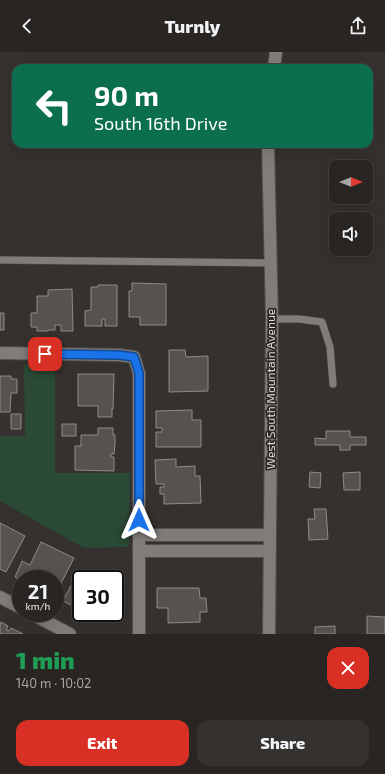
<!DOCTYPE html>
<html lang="en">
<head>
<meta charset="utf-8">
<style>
  body { margin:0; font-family:"Exo 2",sans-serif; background:#34312f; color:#f1f3f6; height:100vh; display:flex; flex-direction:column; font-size:15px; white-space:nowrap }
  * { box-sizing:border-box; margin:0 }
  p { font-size:13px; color:#a5a5a5 }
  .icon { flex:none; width:22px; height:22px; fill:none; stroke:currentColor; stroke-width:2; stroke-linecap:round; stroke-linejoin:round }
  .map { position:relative; height:582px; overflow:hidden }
  .details { display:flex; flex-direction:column; background:#282522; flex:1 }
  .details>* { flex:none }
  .hud { position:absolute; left:12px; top:12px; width:361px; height:84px; border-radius:12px; box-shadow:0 4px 16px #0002,0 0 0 1px #444240; background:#0b6e4f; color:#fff; overflow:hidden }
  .needle { width:26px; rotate:90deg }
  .fabs { position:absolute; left:329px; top:108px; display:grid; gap:8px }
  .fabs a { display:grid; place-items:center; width:44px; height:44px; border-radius:8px; background:#282522; box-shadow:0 4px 16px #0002,0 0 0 1px #444240; font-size:20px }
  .speed { position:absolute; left:12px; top:518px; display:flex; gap:8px; font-size:20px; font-weight:700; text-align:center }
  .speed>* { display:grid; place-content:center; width:52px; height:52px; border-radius:50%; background:#282522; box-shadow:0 4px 16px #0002,0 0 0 1px #444240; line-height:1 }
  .speed small { font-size:10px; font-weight:400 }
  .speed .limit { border:2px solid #111; border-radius:6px; background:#fff; color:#111 }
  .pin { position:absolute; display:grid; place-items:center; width:34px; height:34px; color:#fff; margin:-17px; border-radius:8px; box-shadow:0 2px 6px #0006 }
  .me { position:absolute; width:44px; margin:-22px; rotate:0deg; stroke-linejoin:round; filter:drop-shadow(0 0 3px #0008) }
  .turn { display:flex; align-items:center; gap:14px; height:84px; padding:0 16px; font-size:18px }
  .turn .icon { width:52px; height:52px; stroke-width:2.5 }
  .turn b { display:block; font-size:28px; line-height:34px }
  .round { display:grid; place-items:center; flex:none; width:42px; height:42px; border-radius:12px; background:#34312f }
  .headline { display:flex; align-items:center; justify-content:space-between; height:68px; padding:0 16px }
  h1 { font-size:24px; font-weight:800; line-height:30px; color:#1e9e55 }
  .primary-button { display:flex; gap:8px; margin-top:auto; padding:8px 16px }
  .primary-button a { flex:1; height:46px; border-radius:12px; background:#d93025; color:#fff; font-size:16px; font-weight:800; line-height:46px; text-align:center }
  .primary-button a+a { background:#34312f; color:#f1f3f6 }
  header { display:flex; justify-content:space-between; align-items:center; height:52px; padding:0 16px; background:#282522; font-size:18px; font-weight:800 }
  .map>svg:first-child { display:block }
  .green { fill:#2a4a35 }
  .building { fill:#56524f; stroke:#908b88 }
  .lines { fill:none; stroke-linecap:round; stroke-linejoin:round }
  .lane-casing { stroke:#524f4c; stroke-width:8 }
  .street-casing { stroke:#524f4c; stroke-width:14 }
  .lane { stroke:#807c79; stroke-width:7 }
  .street { stroke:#807c79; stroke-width:12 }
  .route-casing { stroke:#114b97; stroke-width:10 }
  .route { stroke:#1a73e8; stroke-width:7 }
  .labels { text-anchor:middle; stroke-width:3.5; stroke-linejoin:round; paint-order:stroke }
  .street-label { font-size:12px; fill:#dcdad8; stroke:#2b2724 }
</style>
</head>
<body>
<header><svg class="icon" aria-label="back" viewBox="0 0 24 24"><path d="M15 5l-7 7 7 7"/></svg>Turnly<svg class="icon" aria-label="share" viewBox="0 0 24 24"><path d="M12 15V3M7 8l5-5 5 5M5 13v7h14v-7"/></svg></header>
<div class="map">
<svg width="385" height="582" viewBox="0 0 385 582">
  <rect width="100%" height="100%" fill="#35312e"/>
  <path class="green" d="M24,312L55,313V421H130L129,495L84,496L0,449V384H25Z"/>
  <path class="building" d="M132,231L166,232V273H140V265H129V239H132Z
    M98,233H117V274H105V267H102V274H85V259L91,258V235H98Z
    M72,237L73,279H61V273H55V278H48V279H37V275H31V261H37V244H48V238Z
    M0,261H4V278H0Z
    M169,298H185L186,305L208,304V339L169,340Z
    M78,322H114L113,357H112V365H98V354H78Z
    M0,324H11V327H17V341H11L10,360H0Z
    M192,358V368H201V395H156V380H162V376H156V359Z
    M11,362H21V377H11Z
    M62,372H76V384H62Z
    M98,376H113V383H115V392L114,402H111V405H114V419L75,418V394H81V383H98Z
    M326,379H350V385H366V393H350V398H340V393H315V386L326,387Z
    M176,407V415L195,414V424H200L201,451L164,452V442H160V435H164V432H156L155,408Z
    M310,420L321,421L320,436L309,435Z
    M360,420V438H344L343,421Z
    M314,457H326L328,487L309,488L308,467H315Z
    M0,471L25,484L6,520L0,517Z
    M41,490L74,506L55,543V527H47L40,523L38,527L21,528L15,525L22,509L30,513Z
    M78,520L88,525L90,520L103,527H81V558L63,549Z
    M157,536H199L200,546H206L207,560H200V570L168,571V556H157Z
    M82,561H97L94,568Z
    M367,564L385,565V582H367Z
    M1,570L8,574L6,578L9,579L11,576L23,582H0V573Z
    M335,574V582H315V575Z"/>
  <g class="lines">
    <g class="lane-casing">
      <path id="lane" d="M0,208L271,211
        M272,267H299L322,270L330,295L333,332"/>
    </g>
    <g class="street-casing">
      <path id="street" d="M274,16L276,0
        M268,92L272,267L269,582
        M0,301L119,303L134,305L139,321V582
        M139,483H270
        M139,499H269
        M0,545L21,556
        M30,561L70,582"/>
    </g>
    <use href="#lane" class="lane"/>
    <use href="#street" class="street"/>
  </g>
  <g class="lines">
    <g class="route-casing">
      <path id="route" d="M45,302L119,303L134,305L139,321V468"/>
    </g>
    <use href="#route" class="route"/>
  </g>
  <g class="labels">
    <g class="street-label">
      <text transform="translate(271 337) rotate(-90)" y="4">West South Mountain Avenue</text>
    </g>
  </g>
</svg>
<div class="fabs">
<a><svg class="needle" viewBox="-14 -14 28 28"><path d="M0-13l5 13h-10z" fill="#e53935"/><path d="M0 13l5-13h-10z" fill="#a5a5a5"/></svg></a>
<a><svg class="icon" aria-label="sound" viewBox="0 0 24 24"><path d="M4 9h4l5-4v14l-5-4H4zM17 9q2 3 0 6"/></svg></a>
</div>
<div class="speed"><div>21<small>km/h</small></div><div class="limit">30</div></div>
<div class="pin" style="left:45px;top:302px;background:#d93025"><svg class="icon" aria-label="arrive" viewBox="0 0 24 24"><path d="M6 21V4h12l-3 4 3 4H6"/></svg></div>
<svg class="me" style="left:139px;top:468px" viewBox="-20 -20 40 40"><path d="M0-17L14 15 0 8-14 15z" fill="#1a73e8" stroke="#fff" stroke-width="4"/></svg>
<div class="hud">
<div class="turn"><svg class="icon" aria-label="left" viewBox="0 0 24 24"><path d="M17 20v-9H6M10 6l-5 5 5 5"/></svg><div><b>90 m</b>South 16th Drive</div></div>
</div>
</div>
<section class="details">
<div class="headline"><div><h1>1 min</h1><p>140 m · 10:02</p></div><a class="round" style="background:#d93025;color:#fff"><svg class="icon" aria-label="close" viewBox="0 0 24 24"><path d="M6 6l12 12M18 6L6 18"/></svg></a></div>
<div class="primary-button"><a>Exit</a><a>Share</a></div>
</section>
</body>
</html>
